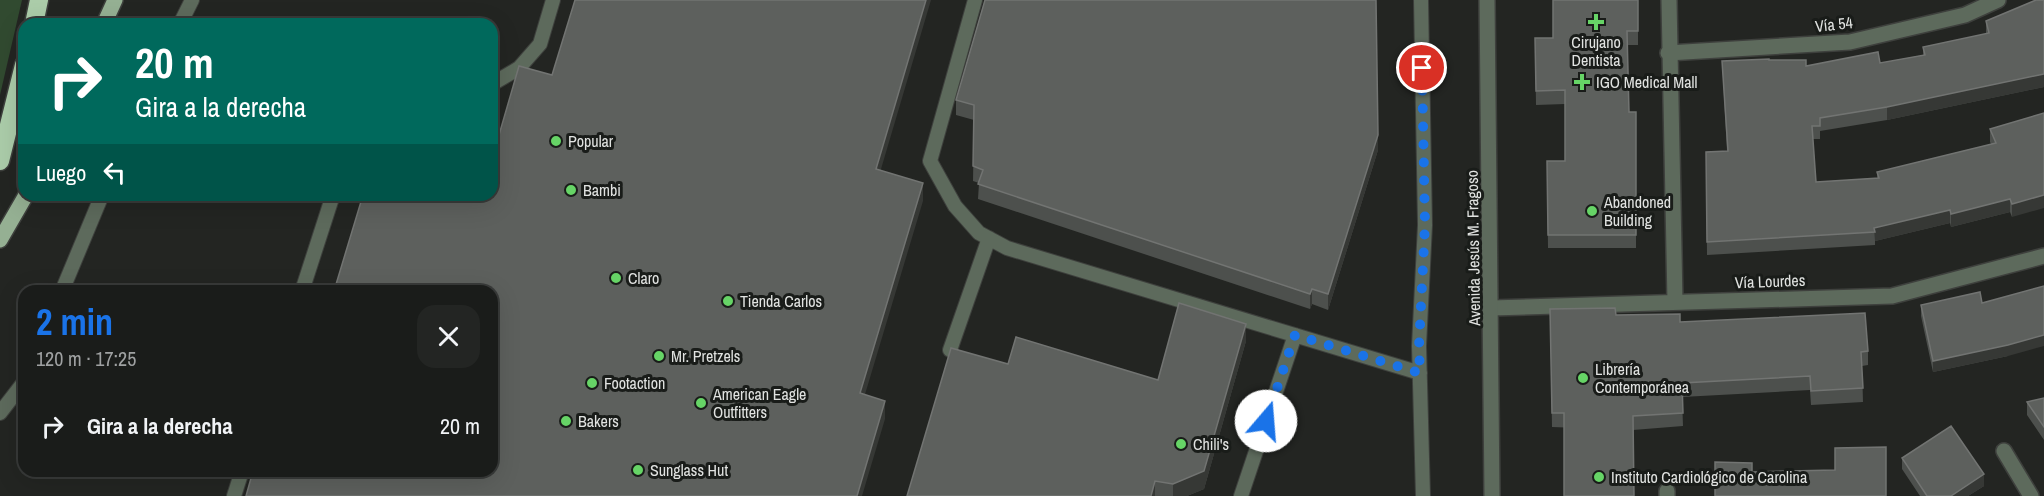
<!DOCTYPE html>
<html lang="es">
<head>
<meta charset="utf-8">
<style>
  body { margin:0; font-family:"Archivo Narrow",sans-serif; background:#232523; color:#f1f3f6; height:100vh; display:flex; flex-direction:column; font-size:22px; white-space:nowrap }
  * { box-sizing:border-box; margin:0 }
  p { font-size:20px; color:#9fa1a2 }
  .icon { flex:none; width:33px; height:33px; fill:none; stroke:currentColor; stroke-width:2; stroke-linecap:round; stroke-linejoin:round }
  .map { position:relative; flex:1; overflow:hidden }
  .drawer { position:absolute; left:18px; top:285px; width:480px; height:192px; display:flex; flex-direction:column; background:#1a1c1a; border-radius:18px; box-shadow:0 6px 24px #0002,0 0 0 2px #383a39 }
  .drawer>* { flex:none }
  .hud { position:absolute; left:18px; top:18px; width:480px; height:183px; border-radius:18px; box-shadow:0 6px 24px #0002,0 0 0 2px #383a39; background:#00695c; color:#fff; overflow:hidden }
  .pin { position:absolute; display:grid; place-items:center; width:51px; height:51px; color:#fff; margin:-26px; border:3px solid #fff; border-radius:50%; box-shadow:0 2px 6px #0007 }
  .me { position:absolute; width:66px; margin:-33px; rotate:18deg; stroke-linejoin:round; filter:drop-shadow(0 0 4px #0008) }
  .turn { display:flex; align-items:center; gap:21px; height:126px; padding:0 18px; font-size:27px }
  .turn .icon { width:78px; height:78px; stroke-width:2.5 }
  .turn b { display:block; font-size:42px; line-height:51px }
  .then { display:flex; align-items:center; height:57px; padding:0 18px; background:#0003; gap:12px; font-size:22px }
  .round { display:grid; place-items:center; flex:none; width:63px; height:63px; border-radius:18px; background:#232523 }
  .summary { display:flex; align-items:center; justify-content:space-between; height:102px; padding:0 18px }
  h1 { font-size:36px; font-weight:700; line-height:45px; color:#1a73e8 }
  ul { padding:0; list-style:none }
  li { display:flex; align-items:center; gap:18px; height:78px; padding:0 18px }
  li div { flex:1 }
  li b { display:block; font-size:22px }
  li em { font-style:normal }
  .map>svg:first-child { display:block }
  .green { fill:#314a30 }
  .lines { fill:none; stroke-linecap:round; stroke-linejoin:round }
  .service-casing { stroke:#3e403d; stroke-width:16 }
  .minor-casing { stroke:#3e403d; stroke-width:18 }
  .tertiary-casing { stroke:#3e403d; stroke-width:18 }
  .primary-casing { stroke:#3e403d; stroke-width:18 }
  .motorway-casing { stroke:#3e403d; stroke-width:21 }
  .service { stroke:#5d6a5c; stroke-width:14 }
  .minor { stroke:#5d6a5c; stroke-width:15 }
  .tertiary { stroke:#5d6a5c; stroke-width:15 }
  .primary { stroke:#95b093; stroke-width:15 }
  .motorway { stroke:#abcca9; stroke-width:18 }
  .wall { fill:#4d504d }
  .shaded-wall { fill:#363835 }
  .building { fill:#5d605d; stroke:#727472; stroke-width:1.5 }
  .route { stroke:#1a73e8; stroke-width:10; stroke-dasharray:0 18 }
  .poi-dot { fill:#66d466; stroke:#191c19; stroke-width:2 }
  .labels { text-anchor:middle; stroke-width:6; stroke-linejoin:round; paint-order:stroke }
  .street-label { font-size:16px; fill:#e1e3e1; stroke:#191c19 }
  .poi-label { font-size:16px; fill:#e1e3e1; stroke:#191c19; text-anchor:start }
</style>
</head>
<body>
<div class="map">
<svg width="2044" height="496" viewBox="0 0 2044 496">
  <rect width="100%" height="100%" fill="#232522"/>
  <path class="green" d="M0,0H22L0,95Z"/>
  <g class="lines">
    <g class="service-casing">
      <path id="service" d="M975,0L930,161L955,206L979,233L1007,248L1420,373
        M1421,0L1425,225L1419,346L1423,496
        M180,24L192,0
        M492,84L519,68L540,44L553,0
        M62,291L102,195
        M302,291L333,195
        M950,350L989,238
        M0,413L24,382
        M234,496L242,471
        M1241,496L1295,335"/>
    </g>
    <g class="minor-casing">
      <path id="minor" d="M1669,0L1675,302
        M1668,53L1850,42L1965,15L1998,0
        M1491,308L1892,296L2044,256
        M2004,451L2031,496
        M1667,491V496"/>
    </g>
    <g class="tertiary-casing">
      <path id="tertiary" d="M1487,0L1492,496"/>
    </g>
    <g class="primary-casing">
      <path id="primary" d="M104,24L115,0
        M0,240L26,195"/>
    </g>
    <g class="motorway-casing">
      <path id="motorway" d="M34,24L39,0
        M0,161L24,65"/>
    </g>
    <use href="#service" class="service"/>
    <use href="#minor" class="minor"/>
    <use href="#tertiary" class="tertiary"/>
    <use href="#primary" class="primary"/>
    <use href="#motorway" class="motorway"/>
  </g>
  <path class="wall" d="M1638,0V45H1627L1629,112H1636V248H1548L1547,161H1565V104L1536,105L1535,38H1553Z
    M2044,0V87L1887,120L1820,131V139H1813L1816,182L1877,178V172L1991,144L1990,142V129L2044,113L2012,217L2010,212L1951,227L1950,223L1875,241V245L1707,255L1706,152L1727,151L1722,61L1769,60L1806,66L1880,63L1923,55V47L1986,34V21Z
    M956,100L1378,150L1328,310L1312,304L1310,309L978,199L979,183L973,181L974,120L956,115Z
    M1982,303L2008,356L1933,372L1921,316V305Z
    M1550,309L1680,322L1868,351V365L1862,366L1863,402L1811,405L1810,390L1682,397L1683,426L1633,430L1552,427Z
    M1246,341L1204,489L1187,496H907L1008,364L1158,380Z
    M2044,398V440L2027,415V402Z
    M1902,458L1984,486L1968,496H1920L1902,469Z"/>
  <path class="shaded-wall" d="M926,0H931L876,186V169Z
    M2044,74V87L1887,120V107Z
    M1378,135V150L1328,310V294Z
    M923,183V201L860,411V393Z
    M2044,195V208L2012,217V204Z
    M2010,199V212L1951,227V214Z
    M1950,210V223L1875,241L1874,228Z
    M1312,289V304L1310,309V294Z
    M1246,324V341L1204,489L1187,496H1173V484Z
    M2044,335V346L2008,356L1933,372V361Z
    M885,401V419L862,496H857Z
    M1984,474V486L1968,496H1951Z
    M1155,481V496H1151Z"/>
  <path class="building" d="M575,0H926L876,169L923,183L860,393L885,401L857,496H246L253,471H492V291H334L363,195H492V159L519,66L552,75Z
    M985,0H1376L1378,135L1328,294L1312,289L1310,294L978,184L983,170L973,166L974,105L956,100Z
    M1553,0H1638V31H1627L1629,112H1636V235H1548L1547,161H1565V90L1536,91L1535,38H1553Z
    M2036,0H2044V74L1887,107L1820,118V126H1812L1816,182L1879,178L1877,172L1996,143L1990,129L2044,113V195L2012,204L2010,199L1951,214L1950,210L1874,228L1875,232L1707,242L1706,152L1728,151L1722,61L1769,59V60H1806V66L1878,52L1880,63L1925,55L1923,47L1989,33L1986,21Z
    M2044,286V335L2008,345L1933,361L1921,305L1980,292L1982,303Z
    M1179,303L1246,324L1204,471L1173,484L1155,481L1151,496H907L951,348L1008,364L1016,337L1158,380Z
    M1615,308L1616,315L1680,314V322L1865,313L1868,351L1861,352L1863,388L1811,391L1810,376L1682,383L1683,413L1633,416L1634,496H1564V413H1552L1550,309Z
    M2044,398V427L2027,402Z
    M1951,426L1984,474L1951,496H1927L1902,458Z
    M1886,447V496H1715V462L1752,463V472L1835,470V448Z"/>
  <g class="lines">
    <path class="route" d="M1266,421L1295,335L1420,373L1419,346L1425,225L1422,68"/>
  </g>
  <g class="poi-dot">
    <path d="M1593 13h6v6h6v6h-6v6h-6v-6h-6v-6h6z"/>
    <path d="M1579 73h6v6h6v6h-6v6h-6v-6h-6v-6h6z"/>
    <circle cx="556" cy="141" r="6"/>
    <circle cx="571" cy="190" r="6"/>
    <circle cx="1592" cy="211" r="6"/>
    <circle cx="616" cy="278" r="6"/>
    <circle cx="728" cy="301" r="6"/>
    <circle cx="659" cy="356" r="6"/>
    <circle cx="1583" cy="378" r="6"/>
    <circle cx="592" cy="383" r="6"/>
    <circle cx="701" cy="403" r="6"/>
    <circle cx="566" cy="421" r="6"/>
    <circle cx="1181" cy="444" r="6"/>
    <circle cx="638" cy="470" r="6"/>
    <circle cx="1599" cy="477" r="6"/>
  </g>
  <g class="labels">
    <g class="street-label">
      <text transform="translate(1834 24) rotate(-6)" y="6">Vía 54</text>
      <text transform="translate(1473 248) rotate(-91)" y="6">Avenida Jesús M. Fragoso</text>
      <text transform="translate(1770 281) rotate(-2)" y="6">Vía Lourdes</text>
    </g>
    <g class="poi-label">
      <text x="1596" y="48" text-anchor="middle">Cirujano<tspan x="1596" dy="18">Dentista</tspan></text>
      <text x="1596" y="88">IGO Medical Mall</text>
      <text x="568" y="147">Popular</text>
      <text x="583" y="196">Bambi</text>
      <text x="1604" y="208">Abandoned<tspan x="1604" dy="18">Building</tspan></text>
      <text x="628" y="284">Claro</text>
      <text x="740" y="307">Tienda Carlos</text>
      <text x="671" y="362">Mr. Pretzels</text>
      <text x="1595" y="375">Librería<tspan x="1595" dy="18">Contemporánea</tspan></text>
      <text x="604" y="389">Footaction</text>
      <text x="713" y="400">American Eagle<tspan x="713" dy="18">Outfitters</tspan></text>
      <text x="578" y="427">Bakers</text>
      <text x="1193" y="450">Chili's</text>
      <text x="650" y="476">Sunglass Hut</text>
      <text x="1611" y="483">Instituto Cardiológico de Carolina</text>
    </g>
  </g>
</svg>
<div class="pin" style="left:1422px;top:68px;background:#d93025"><svg class="icon" aria-label="arrive" viewBox="0 0 24 24"><path d="M6 21V4h12l-3 4 3 4H6"/></svg></div>
<svg class="me" style="left:1266px;top:421px" viewBox="-20 -20 40 40"><circle r="19" fill="#fff"/><path d="M0-13L10 11 0 6-10 11z" fill="#1a73e8"/></svg>
<div class="hud">
<div class="turn"><svg class="icon" aria-label="right" viewBox="0 0 24 24"><path d="M7 20v-9h11M14 6l5 5-5 5"/></svg><div><b>20 m</b>Gira a la derecha</div></div>
<div class="then">Luego<svg class="icon" aria-label="left" viewBox="0 0 24 24"><path d="M17 20v-9H6M10 6l-5 5 5 5"/></svg></div>
</div>
<section class="drawer">
<div class="summary"><div><h1>2 min</h1><p>120 m · 17:25</p></div><a class="round"><svg class="icon" aria-label="close" viewBox="0 0 24 24"><path d="M6 6l12 12M18 6L6 18"/></svg></a></div>
<ul>
<li><svg class="icon" aria-label="right" viewBox="0 0 24 24"><path d="M7 20v-9h11M14 6l5 5-5 5"/></svg><div><b>Gira a la derecha</b></div><em>20 m</em></li>
</ul>
</section>
</div>
</body>
</html>
